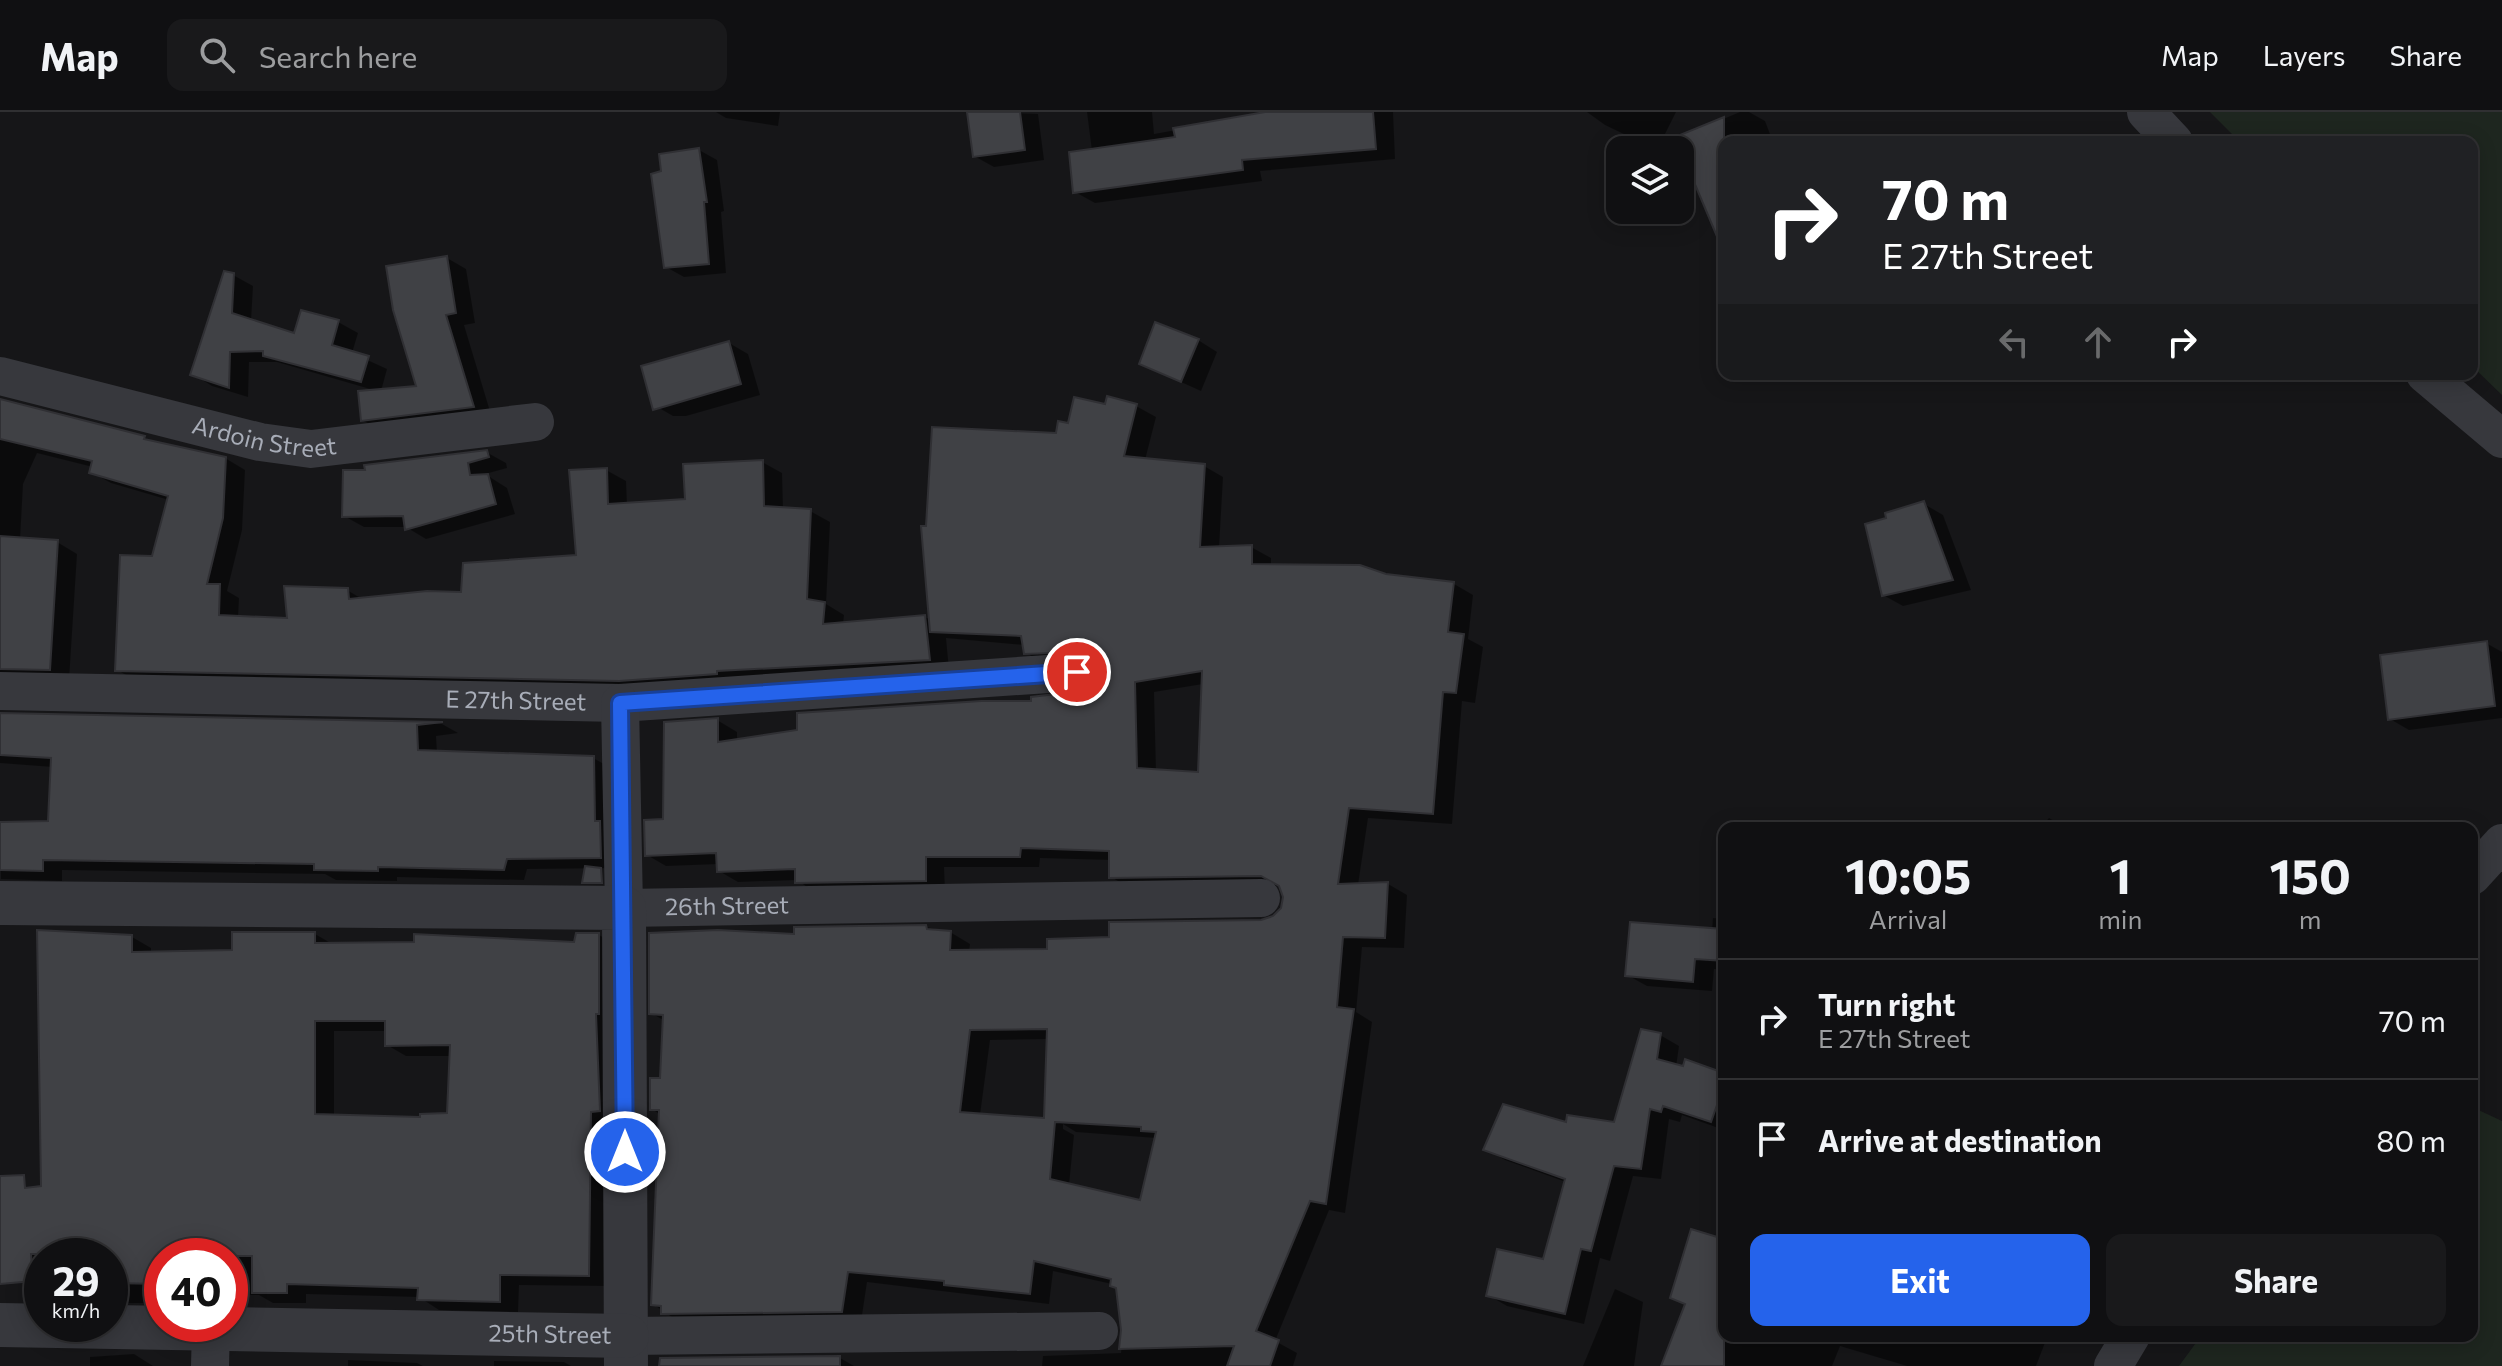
<!DOCTYPE html>
<html lang="en">
<head>
<meta charset="utf-8">
<style>
  body { margin:0; font-family:Commissioner,sans-serif; background:#19191b; color:#f1f3f6; height:100vh; display:flex; flex-direction:column; font-size:30px; white-space:nowrap }
  * { box-sizing:border-box; margin:0 }
  p { font-size:26px; color:#9c9d9f }
  .icon { flex:none; width:44px; height:44px; fill:none; stroke:currentColor; stroke-width:2; stroke-linecap:round; stroke-linejoin:round }
  .map { position:relative; flex:1; overflow:hidden }
  .drawer { position:absolute; left:1718px; top:710px; width:760px; height:520px; display:flex; flex-direction:column; background:#101012; border-radius:16px; box-shadow:0 4px 20px #0003,0 0 0 2px #303032 }
  .drawer>* { flex:none }
  .banner { position:absolute; left:1718px; top:24px; width:760px; height:244px; border-radius:16px; box-shadow:0 4px 20px #0003,0 0 0 2px #303032; background:#202124; color:#fff; overflow:hidden }
  .tools { position:absolute; left:1606px; top:24px; display:grid; gap:16px }
  .tools a { display:grid; place-items:center; width:88px; height:88px; border-radius:16px; background:#101012; box-shadow:0 4px 20px #0003,0 0 0 2px #303032; font-size:40px }
  .speed { position:absolute; left:24px; top:1126px; display:flex; gap:16px; font-size:40px; font-weight:700; text-align:center }
  .speed>* { display:grid; place-content:center; width:104px; height:104px; border-radius:50%; background:#101012; box-shadow:0 4px 20px #0003,0 0 0 2px #303032; line-height:1 }
  .speed small { font-size:20px; font-weight:400 }
  .speed .limit { border:12px solid #d22; background:#fff; color:#111 }
  .pin { position:absolute; display:grid; place-items:center; width:68px; height:68px; color:#fff; margin:-34px; border:4px solid #fff; border-radius:50%; box-shadow:0 2px 8px #0007 }
  .me { position:absolute; width:88px; margin:-44px; rotate:0deg; stroke-linejoin:round; filter:drop-shadow(0 0 6px #0008) }
  .turn { display:flex; align-items:center; gap:28px; height:168px; padding:0 32px; font-size:36px }
  .turn .icon { width:104px; height:104px; stroke-width:2.5 }
  .turn b { display:block; font-size:56px; line-height:68px }
  .lanes { display:flex; align-items:center; height:76px; padding:0 32px; background:#0003; justify-content:center; gap:40px; direction:ltr }
  .lanes .off { opacity:.35 }
  .eta { display:flex; justify-content:space-evenly; align-items:center; height:136px; text-align:center }
  .eta b { font-size:48px; font-weight:700; line-height:56px }
  .primary-button { display:flex; gap:16px; margin-top:auto; padding:16px 32px }
  .primary-button a { flex:1; height:92px; border-radius:16px; background:#2563eb; color:#fff; font-size:32px; font-weight:700; line-height:92px; text-align:center }
  .primary-button a+a { background:#19191b; color:#f1f3f6 }
  ul { padding:0; list-style:none }
  li { display:flex; align-items:center; gap:24px; height:120px; padding:0 32px; border-top:2px solid #303032 }
  li div { flex:1 }
  li b { display:block; font-size:30px }
  li em { font-style:normal }
  header { display:flex; align-items:center; gap:48px; box-sizing:border-box; height:112px; padding:0 40px; background:#101012; border-bottom:2px solid #303032 }
  header strong { font-size:38px }
  nav { display:flex; gap:44px; margin-inline-start:auto; font-size:28px }
  .search { width:560px; height:72px; background:#19191b; display:flex; align-items:center; gap:20px; box-sizing:border-box; padding:0 28px; border-radius:16px; color:#9c9d9f; font-size:30px }
  .map>svg:first-child { display:block }
  .green { fill:#1e261f }
  .shadow { fill:#0007; fill-rule:evenodd }
  .building { fill:#404145; stroke:#303034; stroke-width:2; fill-rule:evenodd }
  .lines { fill:none; stroke-linecap:round; stroke-linejoin:round }
  .minor { stroke:#37383d; stroke-width:38 }
  .tertiary { stroke:#37383d; stroke-width:44 }
  .route-casing { stroke:#184099; stroke-width:20 }
  .route { stroke:#2563eb; stroke-width:14 }
  .labels { text-anchor:middle; stroke-width:6; stroke-linejoin:round; paint-order:stroke }
  .street-label { font-size:24px; fill:#a8adb8; stroke:#111113 }
</style>
</head>
<body>
<header>
<strong>Map</strong>
<div class="search"><svg class="icon" aria-label="search" viewBox="0 0 24 24"><circle cx="10" cy="10" r="6"/><path d="M15 15l6 6"/></svg>Search here</div>
<nav><a>Map</a><a>Layers</a><a>Share</a></nav>
</header>
<div class="map">
<svg width="2502" height="1254" viewBox="0 0 2502 1254">
  <rect width="100%" height="100%" fill="#161618"/>
  <path class="green" d="M2210,0H2502V283L2472,254V30H2240Z
    M2472,995L2502,1009V1254H2179L2201,1224H2472Z"/>
  <path class="shadow" d="M716,0H780L778,14L726,6Z
    M969,0L1038,2L1044,48L994,55L974,44Z
    M1087,0H1152L1154,22L1276,0H1393L1395,47L1260,59L1262,69L1095,91L1075,80L1092,39Z
    M1587,0H1676L1657,38L1605,13Z
    M1740,0H1749L1765,9L1773,30H1724V119L1678,26Z
    M699,38L717,48L724,99L721,100L726,161L684,165L666,155Z
    M447,146L466,157L475,211L464,213L492,306L382,319L362,308L377,279L277,250H249L248,285L212,274L193,262L233,163L253,174L251,209L296,223L338,210L358,221L352,241L387,257L381,279L418,276Z
    M1198,228L1217,240L1201,279L1141,252Z
    M729,231L748,242L760,283L686,304H673L654,293Z
    M0,286L2,289L144,325L155,332L225,346L245,358L242,418L227,479L239,486L238,506L289,508L347,478L362,487L462,482L578,445L606,358L626,369L627,393L687,389L762,350L782,361L783,397L810,399L830,410L826,492L844,503L843,512L925,505L931,508L1058,324L1070,313L1106,294H1136L1156,305L1145,348L1204,354L1223,365L1219,436L1251,435L1271,446V454L1454,472L1473,483L1468,527L1483,535L1475,591L1462,589L1452,712L1368,706L1358,773L1388,772L1407,783L1404,836L1362,835L1356,900L1372,910L1345,1101L1329,1098L1275,1229L1297,1241L1293,1254H935H1042L1043,1244L1121,1241L1123,1218L1118,1177L1112,1172L1053,1159L1049,1192L867,1170L861,1210L682,1212L653,1192L661,1003L652,997L662,968L665,909L651,901L796,824L926,815L950,820L970,832L969,840L1049,839L1274,806L1285,787L1281,774L1130,776L1111,765V748L1040,746L1039,755H944L945,779L816,781L797,768L738,770L719,759V752L666,754L647,743L717,608L737,620V629L1034,592L1080,584L1098,572V550L1045,552L1025,540L1024,533L946,526L949,558L736,573L137,569L117,558L169,388L111,371L91,360L93,355L37,341L23,372L20,428L57,430L77,442L69,568L0,585ZM1203,572L1200,662L1156,659L1154,580ZM1049,927L1046,1008L980,1003L990,928ZM1063,1012L1076,1020L1156,1026L1141,1090L1069,1073L1074,1023L1063,1017Z
    M486,340L506,351L507,356L485,362L507,376L515,402L426,427L406,415H364L344,404L367,360Z
    M1924,392L1943,403L1971,478L1903,494L1883,483Z
    M2486,531L2502,540V606L2409,618L2390,607Z
    M0,603L442,612L458,621L436,624L437,641L593,646L613,657L620,756L527,757L524,768L397,765V769L336,768L325,762L62,758V769L1,767L0,712L50,711L53,655L0,651Z
    M2049,706L2066,716H2040Z
    M1713,806L1724,807V858L1714,857L1712,879L1647,874L1627,863L1712,818Z
    M315,822L334,833L576,832L599,823L618,834L608,1174L519,1173L518,1200L439,1198L419,1185L306,1182V1191H273L259,1183H230V1144H162V1182L152,1181V1191H110V1144H42V1176L28,1168L0,1127V1080L43,1076L132,825L151,836V841L234,840ZM334,919H387V933L406,944H451L449,1003L422,1007L334,1005Z
    M1660,923L1679,934L1676,955L1724,964V1018L1682,1003L1680,1010L1669,1007L1661,1067L1633,1064L1610,1149L1600,1146L1584,1212L1507,1194L1488,1183L1544,1149L1566,1070L1505,1048L1486,1037L1567,1013H1616Z
    M1724,1129V1224H2053L2051,1230L2046,1228L2036,1254H1907L1840,1234L1832,1254H1663L1687,1193L1672,1185Z
    M1615,1177L1643,1190L1634,1254H1583Z
    M134,1242L153,1254H90V1245Z
    M840,1246L854,1254H661Z
    M348,1248L417,1251L423,1254H348Z
    M494,1249L564,1250L571,1254H494Z"/>
  <path class="building" d="M967,0H1020L1025,38L973,45Z
    M1265,0H1373L1376,37L1242,48L1243,58L1073,81L1069,40L1175,25L1173,16Z
    M1724,5V141L1675,25Z
    M699,36L707,90H704L709,152L664,156L651,62L661,59L659,42Z
    M447,144L456,201L446,203L474,295L361,309L358,279L416,274L393,198L386,154Z
    M224,159L234,161L232,201L294,221L301,198L339,208L332,233L369,244L361,270L263,244V239L230,240L229,276L190,263Z
    M1155,210L1199,227L1181,270L1139,252Z
    M729,229L741,272L653,298L641,254Z
    M1107,284L1137,292L1124,344L1205,352L1200,435L1252,433V452L1360,453L1386,462L1454,470L1448,520L1464,522L1456,581L1443,580L1433,702L1349,696L1338,772L1388,770L1385,826L1343,825L1337,895L1354,897L1326,1092L1310,1089L1256,1219L1279,1228L1270,1254H1227L1234,1234L1119,1237L1121,1218L1116,1176L1110,1174L1111,1167L1034,1149L1030,1182L944,1173V1169L848,1160L842,1200L661,1202V1194L651,1193L659,998H650V966H660L663,903L649,902V821L718,818L794,822V815L926,813L927,817L951,819L950,838L1047,837V827L1109,825V810L1261,808L1273,804L1281,796L1283,785L1279,774L1261,764L1109,766V739L1021,736L1020,745H926V769L795,771V757L717,760L716,741L645,744L644,708L663,707L664,610L718,606V630L797,618V601L981,589H1031V585L1090,578L1097,569L1099,558L1095,547L1086,540L1024,542L1021,524L930,520L921,414H926L932,315L1056,321L1058,309L1068,311L1074,285L1105,292ZM1202,559L1198,660L1137,656L1135,570ZM1047,917L1044,1006L960,1000L970,918ZM1055,1010L1141,1015V1019L1156,1020L1140,1088L1050,1067Z
    M0,287L145,324L144,327L226,345L223,406L207,472H220L219,503L287,506L284,474L348,476L349,487L427,479L461,480L463,451L576,443L569,358L607,356L608,392L685,387L683,352L763,348L764,394L811,397L807,487L825,490L823,512L925,503L930,548L717,559V562L619,569L115,559L120,443L152,444L168,384L89,361L92,349L0,327Z
    M487,338L489,345L468,351L470,363L488,362L496,392L405,418L403,404L342,405L343,358H365L364,353Z
    M1924,389L1953,468L1882,484L1865,412L1886,406L1885,401Z
    M0,424L58,428L50,558L0,557Z
    M2487,529L2495,594L2388,608L2380,543Z
    M0,601L443,610L417,613L418,638L594,644L595,709H600L601,746L507,747L504,758L378,755V759L314,758V752L43,748V759L0,758V710L48,709L51,646L0,643Z
    M585,754L601,756L602,771H582Z
    M1630,810L1724,817V849L1695,847L1693,870L1625,864Z
    M37,818L132,823V840L232,838V820H315V831L414,830V822L574,830L576,821H599V902H596L600,999L591,1000L589,1164L500,1163V1190L417,1188L418,1176L287,1172V1181H252V1144H162V1172L110,1171V1142H31L33,1169L0,1172V1064L24,1063L25,1076L41,1074ZM315,909H385V934L450,933L447,1001L420,1002V1005L315,1002Z
    M1641,917L1661,921L1657,947L1683,954L1685,947L1724,961V973L1711,1010L1663,994L1661,1000L1650,997L1641,1057L1614,1054L1591,1139L1581,1137L1565,1202L1486,1184L1497,1137L1543,1147L1565,1067L1483,1038L1503,992L1566,1010L1567,1003L1614,1010Z
    M1691,1117L1724,1127V1254H1661L1685,1192L1670,1186Z
    M840,1244V1254H659L660,1246Z"/>
  <g class="lines">
    <g class="minor">
      <path d="M2146,0L2174,30"/>
      <path d="M2425,262L2502,327"/>
      <path id="s1" d="M0,264L260,330L311,337L535,310"/>
      <path id="s2" d="M0,579L620,591L1077,560"/>
      <path id="s3" d="M620,591L624,796L1261,786"/>
      <path d="M2472,764L2502,731"/>
      <path d="M627,1224L1099,1219"/>
      <path d="M210,1254L211,1215"/>
      <path d="M2113,1254L2131,1224"/>
    </g>
    <g class="tertiary">
      <path d="M0,791L624,796L626,1254"/>
      <path id="s4" d="M0,1213L627,1224"/>
    </g>
  </g>
  <g class="lines">
    <g class="route-casing">
      <path id="route" d="M625,1040L620,591L1077,560"/>
    </g>
    <use href="#route" class="route"/>
  </g>
  <g class="labels">
    <g class="street-label">
      <text dy="8" stroke="none"><textPath href="#s1" startOffset="272">Ardoin Street</textPath></text>
      <text dy="8" stroke="none"><textPath href="#s2" startOffset="516">E 27th Street</textPath></text>
      <text dy="8" stroke="none"><textPath href="#s3" startOffset="308">26th Street</textPath></text>
      <text dy="8" stroke="none"><textPath href="#s4" startOffset="550">25th Street</textPath></text>
    </g>
  </g>
</svg>
<div class="tools">
<a><svg class="icon" aria-label="layers" viewBox="0 0 24 24"><path d="M12 4l9 5-9 5-9-5zM3 14l9 5 9-5"/></svg></a>
</div>
<div class="speed"><div>29<small>km/h</small></div><div class="limit">40</div></div>
<div class="pin" style="left:1077px;top:560px;background:#d93025"><svg class="icon" aria-label="arrive" viewBox="0 0 24 24"><path d="M6 21V4h12l-3 4 3 4H6"/></svg></div>
<svg class="me" style="left:625px;top:1040px" viewBox="-20 -20 40 40"><circle r="17" fill="#2563eb" stroke="#fff" stroke-width="3"/><path d="M0-11L8 9 0 5-8 9z" fill="#fff"/></svg>
<div class="banner">
<div class="turn"><svg class="icon" aria-label="right" viewBox="0 0 24 24"><path d="M7 20v-9h11M14 6l5 5-5 5"/></svg><div><b>70 m</b>E 27th Street</div></div>
<div class="lanes"><svg class="icon off" aria-label="left" viewBox="0 0 24 24"><path d="M17 20v-9H6M10 6l-5 5 5 5"/></svg><svg class="icon off" aria-label="ahead" viewBox="0 0 24 24"><path d="M12 20V5M6 11l6-6 6 6"/></svg><svg class="icon" aria-label="right" viewBox="0 0 24 24"><path d="M7 20v-9h11M14 6l5 5-5 5"/></svg></div>
</div>
<section class="drawer">
<div class="eta">
<div><b>10:05</b><p>Arrival</p></div>
<div><b>1</b><p>min</p></div>
<div><b>150</b><p>m</p></div>
</div>
<ul>
<li><svg class="icon" aria-label="right" viewBox="0 0 24 24"><path d="M7 20v-9h11M14 6l5 5-5 5"/></svg><div><b>Turn right</b><p>E 27th Street</p></div><em>70 m</em></li>
<li><svg class="icon" aria-label="arrive" viewBox="0 0 24 24"><path d="M6 21V4h12l-3 4 3 4H6"/></svg><div><b>Arrive at destination</b></div><em>80 m</em></li>
</ul>
<div class="primary-button"><a>Exit</a><a>Share</a></div>
</section>
</div>
</body>
</html>
